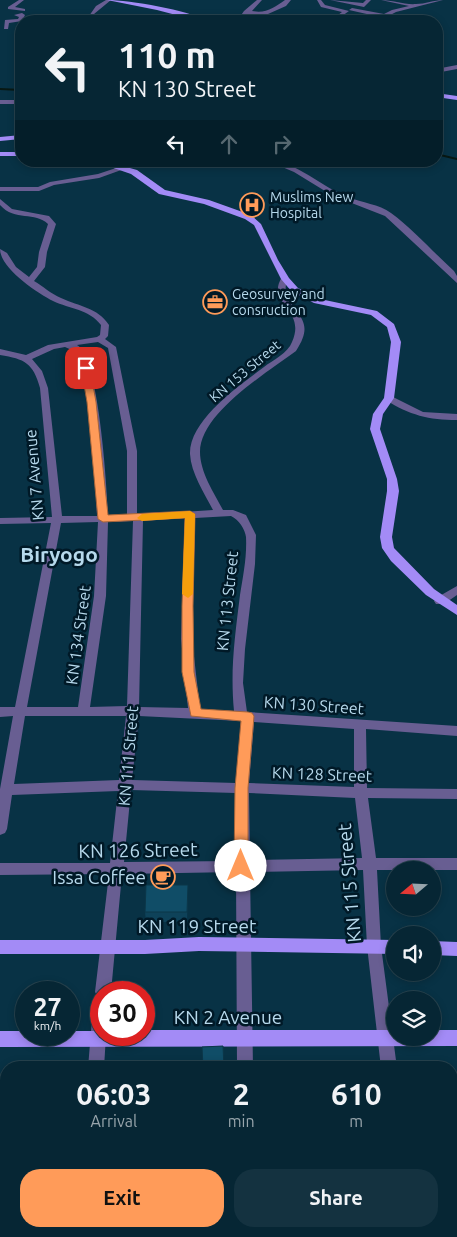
<!DOCTYPE html>
<html lang="en">
<head>
<meta charset="utf-8">
<style>
  body { margin:0; font-family:Ubuntu,sans-serif; background:#143240; color:#f1f3f6; height:100vh; display:flex; flex-direction:column; font-size:19px; white-space:nowrap }
  * { box-sizing:border-box; margin:0 }
  p { font-size:16px; color:#98a5ac }
  .icon { flex:none; width:28px; height:28px; fill:none; stroke:currentColor; stroke-width:2; stroke-linecap:round; stroke-linejoin:round }
  .map { position:relative; flex:1; overflow:hidden }
  .side { position:absolute; left:0px; top:1061px; width:458px; height:176px; display:flex; flex-direction:column; background:#062634; border-radius:20px 20px 0 0; box-shadow:0 2px 8px #0003,0 0 0 1px #27434f }
  .side>* { flex:none }
  .top-card { position:absolute; left:15px; top:15px; width:428px; height:152px; border-radius:20px; box-shadow:0 2px 8px #0003,0 0 0 1px #27434f; background:#062634; color:#f1f3f6; overflow:hidden }
  .needle { width:32px; rotate:251deg }
  .buttons { position:absolute; left:386px; top:861px; display:grid; gap:10px }
  .buttons a { display:grid; place-items:center; width:55px; height:55px; border-radius:50%; background:#062634; box-shadow:0 2px 8px #0003,0 0 0 1px #27434f; font-size:25px }
  .speed { position:absolute; left:15px; top:981px; display:flex; gap:10px; font-size:25px; font-weight:700; text-align:center }
  .speed>* { display:grid; place-content:center; width:65px; height:65px; border-radius:50%; background:#062634; box-shadow:0 2px 8px #0003,0 0 0 1px #27434f; line-height:1 }
  .speed small { font-size:12px; font-weight:400 }
  .speed .limit { border:8px solid #d22; background:#fff; color:#111 }
  .pin { position:absolute; display:grid; place-items:center; width:42px; height:42px; color:#fff; margin:-21px; border-radius:10px; box-shadow:0 2px 8px #0006 }
  .me { position:absolute; width:55px; margin:-28px; rotate:0deg; stroke-linejoin:round; filter:drop-shadow(0 0 4px #0008) }
  .turn { display:flex; align-items:center; gap:18px; height:105px; padding:0 20px; font-size:22px }
  .turn .icon { width:65px; height:65px; stroke-width:2.5 }
  .turn b { display:block; font-size:35px; line-height:42px }
  .lanes { display:flex; align-items:center; height:48px; padding:0 20px; background:#0003; justify-content:center; gap:25px; direction:ltr }
  .lanes .off { opacity:.35 }
  .eta { display:flex; justify-content:space-evenly; align-items:center; height:85px; text-align:center }
  .eta b { font-size:30px; font-weight:600; line-height:35px }
  .primary-button { display:flex; gap:10px; margin-top:auto; padding:10px 20px }
  .primary-button a { flex:1; height:58px; border-radius:20px; background:#ff9b59; color:#111; font-size:20px; font-weight:600; line-height:58px; text-align:center }
  .primary-button a+a { background:#143240; color:#f1f3f6 }
  .map>svg:first-child { display:block }
  .lines { fill:none; stroke-linecap:round; stroke-linejoin:round }
  .stream { stroke:#081813; stroke-width:2 }
  .minor { fill:#685e92; fill-rule:evenodd }
  .major { fill:#a38bf6; fill-rule:evenodd }
  .wall { fill:#0e4259 }
  .building { fill:#104d67; stroke:#0b3648 }
  .route { fill:#ff9b59; stroke:#a6653a }
  .slow { fill:#f59e0b }
  .labels { text-anchor:middle; stroke-width:5; stroke-linejoin:round; paint-order:stroke }
  .far-poi-label { font-size:14px; fill:#b6d9ec; stroke:#001927; text-anchor:start }
  .far-street-label { font-size:14px; fill:#b6d9ec; stroke:#001927 }
  .street-label { font-size:16px; fill:#b6d9ec; stroke:#001927 }
  .near-street-label { font-size:19px; fill:#b6d9ec; stroke:#001927 }
  .near-poi-label { font-size:19px; fill:#b6d9ec; stroke:#001927; text-anchor:end }
  .district-label { font-size:21px; font-weight:bold; fill:#b6d9ec; stroke:#001927 }
</style>
</head>
<body>
<div class="map">
<svg width="457" height="1237" viewBox="0 0 457 1237">
  <rect width="100%" height="100%" fill="#083245"/>
  <g class="lines">
    <path class="stream" d="M0,89L21,90
      M436,154L457,159"/>
    <path class="minor" d="M19,0H24L15,7L25,9V11L8,9V7Z
      M106,0H111L94,14L120,21L89,16L96,6Z
      M257,0H262L252,11C266,14 275,7 285,0H291L286,6L268,14L294,19L291,21L249,14L242,21H237L244,11Z
      M317,0H321L325,5L349,11L335,21H330L342,12L321,7Z
      M330,0L363,3L366,0H371L364,7Z
      M381,0C392,0 405,5 416,4C425,4 434,0 443,0L396,12L379,21H373L380,17L349,10L352,8L384,14L392,10L409,6Z
      M22,13L25,15L22,21L9,23L8,29H4L5,20L18,19L19,17L14,15Z
      M31,17L34,19L32,21H28Z
      M299,18L306,20L307,21H297Z
      M457,65V69L436,73V69Z
      M0,100H21V104H0Z
      M268,161C297,161 321,187 348,197C362,203 379,204 391,213C414,230 433,252 454,271L457,276V283L385,216L344,200L325,191L294,172Z
      M122,166L124,167V169L99,178L54,185L39,191H0V187H38L50,182L98,174Z
      M0,199L12,209L49,216L56,224L47,252L45,267L34,281C43,286 51,294 61,298C80,307 97,307 109,325L108,336L105,339L116,347L137,451V515L213,510C204,493 191,473 190,454C189,420 240,385 264,367C273,360 288,353 292,342C307,309 265,304 282,277L289,279L286,284L285,294C298,317 315,322 296,351C268,372 200,413 200,452C200,472 214,493 223,510H233L246,515L256,535L255,564L245,649L243,683L247,712L457,726V736L366,729L367,788L457,789V799L368,798L376,858H457V870H377L381,946L397,1068H381L367,946L363,870L250,872L253,1068H237L236,872L122,874L111,992H101V998L98,997L95,992L109,874L0,875V863H110L118,791L12,795L7,829L5,833L0,835V789L13,716L0,717V707H15L51,523L0,524V518L52,517L40,388C33,363 25,359 0,355V349L26,355L48,345L97,337L100,335L101,325C89,309 70,309 53,301C37,293 0,268 0,249L7,253L16,267L29,277L37,267L39,252L48,224C35,211 15,222 0,205ZM98,342L108,348L127,451V515H108C107,487 99,357 77,345ZM65,347L76,352L82,368L90,416L95,467L97,516H62L48,388L42,371L32,359L54,349ZM231,516C239,520 245,529 246,537C247,557 243,576 240,595C235,636 230,670 234,711L200,709L192,639L195,518ZM185,518L181,639L188,708L139,707L143,521ZM133,521L127,706L90,707L106,596L108,522ZM98,522L94,596L78,707H27L61,523ZM25,716H126L119,780L14,784ZM139,716L241,721L236,783L132,780ZM254,722L354,729V787L249,783ZM131,790L236,793V861L124,862ZM249,793L355,798L362,858L250,860Z
      M389,395L423,412L457,414V420C429,420 409,415 386,400V396Z
      M457,586V595L444,604H436L434,601L436,598Z
      M101,1000V1035H106L104,1068H88L93,1007L96,1002Z
      M451,1143H457V1159H451Z
      M0,1145H6V1161H0Z
      M76,1231H94V1237H76Z
      M407,1231H425L427,1237H409Z"/>
    <path class="major" d="M107,0C130,0 188,10 207,21H199L157,10Z
      M436,93L457,96V100L436,97Z
      M21,135V139L0,141V137Z
      M0,152H21V156H0Z
      M93,161H105L137,170L165,190L209,200L251,215L261,224L278,260L289,278L298,288L320,299L377,311L394,324L401,342L394,398L383,414L380,429L397,479L399,491L392,537L394,548L434,589L457,605V615L426,595L391,561L382,548L380,537L387,491V479L370,429L373,414L384,398L391,342L387,327L371,315L314,303L292,292L281,279L254,225L245,219L204,204L159,194L131,174Z
      M199,937L395,940V954L199,951L145,954H0V940H145Z
      M432,941L457,942V956L432,955Z
      M144,1030H395V1038H432V1030H457V1046L0,1047V1031H26V1035H69V1031H101V1035H144Z"/>
  </g>
  <path class="wall" d="M188,885L187,922H146L145,912Z"/>
  <path class="building" d="M146,885H188L187,912H145Z
    M223,1046L224,1068H203L202,1047Z"/>
  <path class="route" d="M86,365L90,368L96,402L108,515L190,511L195,514L193,606L194,672L201,709L248,712L252,713L254,716L248,788V866L246,870L241,872L236,870L234,866L235,788L241,721L191,716L182,672V606L185,518L103,522L98,519L87,402L81,368Z"/>
  <path class="slow" d="M190,511L195,514L193,594L188,598L182,594L185,518L142,521L137,518L142,514Z"/>
  <defs>
    <g id="hospital-ring" transform="scale(1.25)"><circle r="9.5" fill="#001927" stroke="#ff9b59" stroke-width="1.5"/><path d="M-5-5h3v3.5h4V-5h3V5h-3V1.5h-4V5h-3Z" fill="#ff9b59"/></g>
    <g id="office-ring" transform="scale(1.25)"><circle r="9.5" fill="#001927" stroke="#ff9b59" stroke-width="1.5"/><path d="M-6-3h4V-5.5h4V-3h4V5H-6ZM-1-4.5V-3h2v-1.5ZM-6 0V1H6V0Z" fill="#ff9b59"/></g>
    <g id="cafe-ring" transform="scale(1.25)"><circle r="9.5" fill="#001927" stroke="#ff9b59" stroke-width="1.5"/><path d="M-5.5-4.5H6V0H3Q3 3.5 0 3.5H-2.5Q-5.5 3.5-5.5 0ZM3-3.2v2h1.7v-2ZM-6 4.5H4V6H-6Z" fill="#ff9b59"/></g>
  </defs>
  <g fill-rule="evenodd">
    <use href="#hospital-ring" x="252" y="205"/>
    <use href="#office-ring" x="215" y="302"/>
    <use href="#cafe-ring" x="163" y="877"/>
  </g>
  <g class="labels">
    <g class="far-poi-label">
      <text x="270" y="202">Muslims New<tspan x="270" dy="16">Hospital</tspan></text>
      <text x="232" y="299">Geosurvey and<tspan x="232" dy="16">consruction</tspan></text>
    </g>
    <g class="far-street-label">
      <text transform="translate(245 371) rotate(-40)" y="5">KN 153 Street</text>
    </g>
    <g class="street-label">
      <text transform="translate(34 475) rotate(-95)" y="6">KN 7 Avenue</text>
      <text transform="translate(227 601) rotate(-84)" y="6">KN 113 Street</text>
      <text transform="translate(78 635) rotate(-82)" y="6">KN 134 Street</text>
      <text transform="translate(314 705) rotate(4)" y="6">KN 130 Street</text>
      <text transform="translate(128 756) rotate(-85)" y="6">KN 111 Street</text>
      <text transform="translate(322 774) rotate(2)" y="6">KN 128 Street</text>
    </g>
    <g class="near-street-label">
      <text transform="translate(138 850) rotate(-1)" y="7">KN 126 Street</text>
      <text transform="translate(349 883) rotate(-95)" y="7">KN 115 Street</text>
      <text x="197" y="933">KN 119 Street</text>
      <text x="228" y="1024">KN 2 Avenue</text>
    </g>
    <g class="near-poi-label">
      <text x="146" y="884">Issa Coffee</text>
    </g>
    <g class="district-label">
      <text x="59" y="562">Biryogo</text>
    </g>
  </g>
</svg>
<div class="buttons">
<a><svg class="needle" viewBox="-14 -14 28 28"><path d="M0-13l5 13h-10z" fill="#e53935"/><path d="M0 13l5-13h-10z" fill="#98a5ac"/></svg></a>
<a><svg class="icon" aria-label="sound" viewBox="0 0 24 24"><path d="M4 9h4l5-4v14l-5-4H4zM17 9q2 3 0 6"/></svg></a>
<a><svg class="icon" aria-label="layers" viewBox="0 0 24 24"><path d="M12 4l9 5-9 5-9-5zM3 14l9 5 9-5"/></svg></a>
</div>
<div class="speed"><div>27<small>km/h</small></div><div class="limit">30</div></div>
<div class="pin" style="left:86px;top:368px;background:#d93025"><svg class="icon" aria-label="arrive" viewBox="0 0 24 24"><path d="M6 21V4h12l-3 4 3 4H6"/></svg></div>
<svg class="me" style="left:241px;top:866px" viewBox="-20 -20 40 40"><circle r="19" fill="#fff"/><path d="M0-13L10 11 0 6-10 11z" fill="#ff9b59"/></svg>
<div class="top-card">
<div class="turn"><svg class="icon" aria-label="left" viewBox="0 0 24 24"><path d="M17 20v-9H6M10 6l-5 5 5 5"/></svg><div><b>110 m</b>KN 130 Street</div></div>
<div class="lanes"><svg class="icon" aria-label="left" viewBox="0 0 24 24"><path d="M17 20v-9H6M10 6l-5 5 5 5"/></svg><svg class="icon off" aria-label="ahead" viewBox="0 0 24 24"><path d="M12 20V5M6 11l6-6 6 6"/></svg><svg class="icon off" aria-label="right" viewBox="0 0 24 24"><path d="M7 20v-9h11M14 6l5 5-5 5"/></svg></div>
</div>
<section class="side">
<div class="eta">
<div><b>06:03</b><p>Arrival</p></div>
<div><b>2</b><p>min</p></div>
<div><b>610</b><p>m</p></div>
</div>
<div class="primary-button"><a>Exit</a><a>Share</a></div>
</section>
</div>
</body>
</html>
